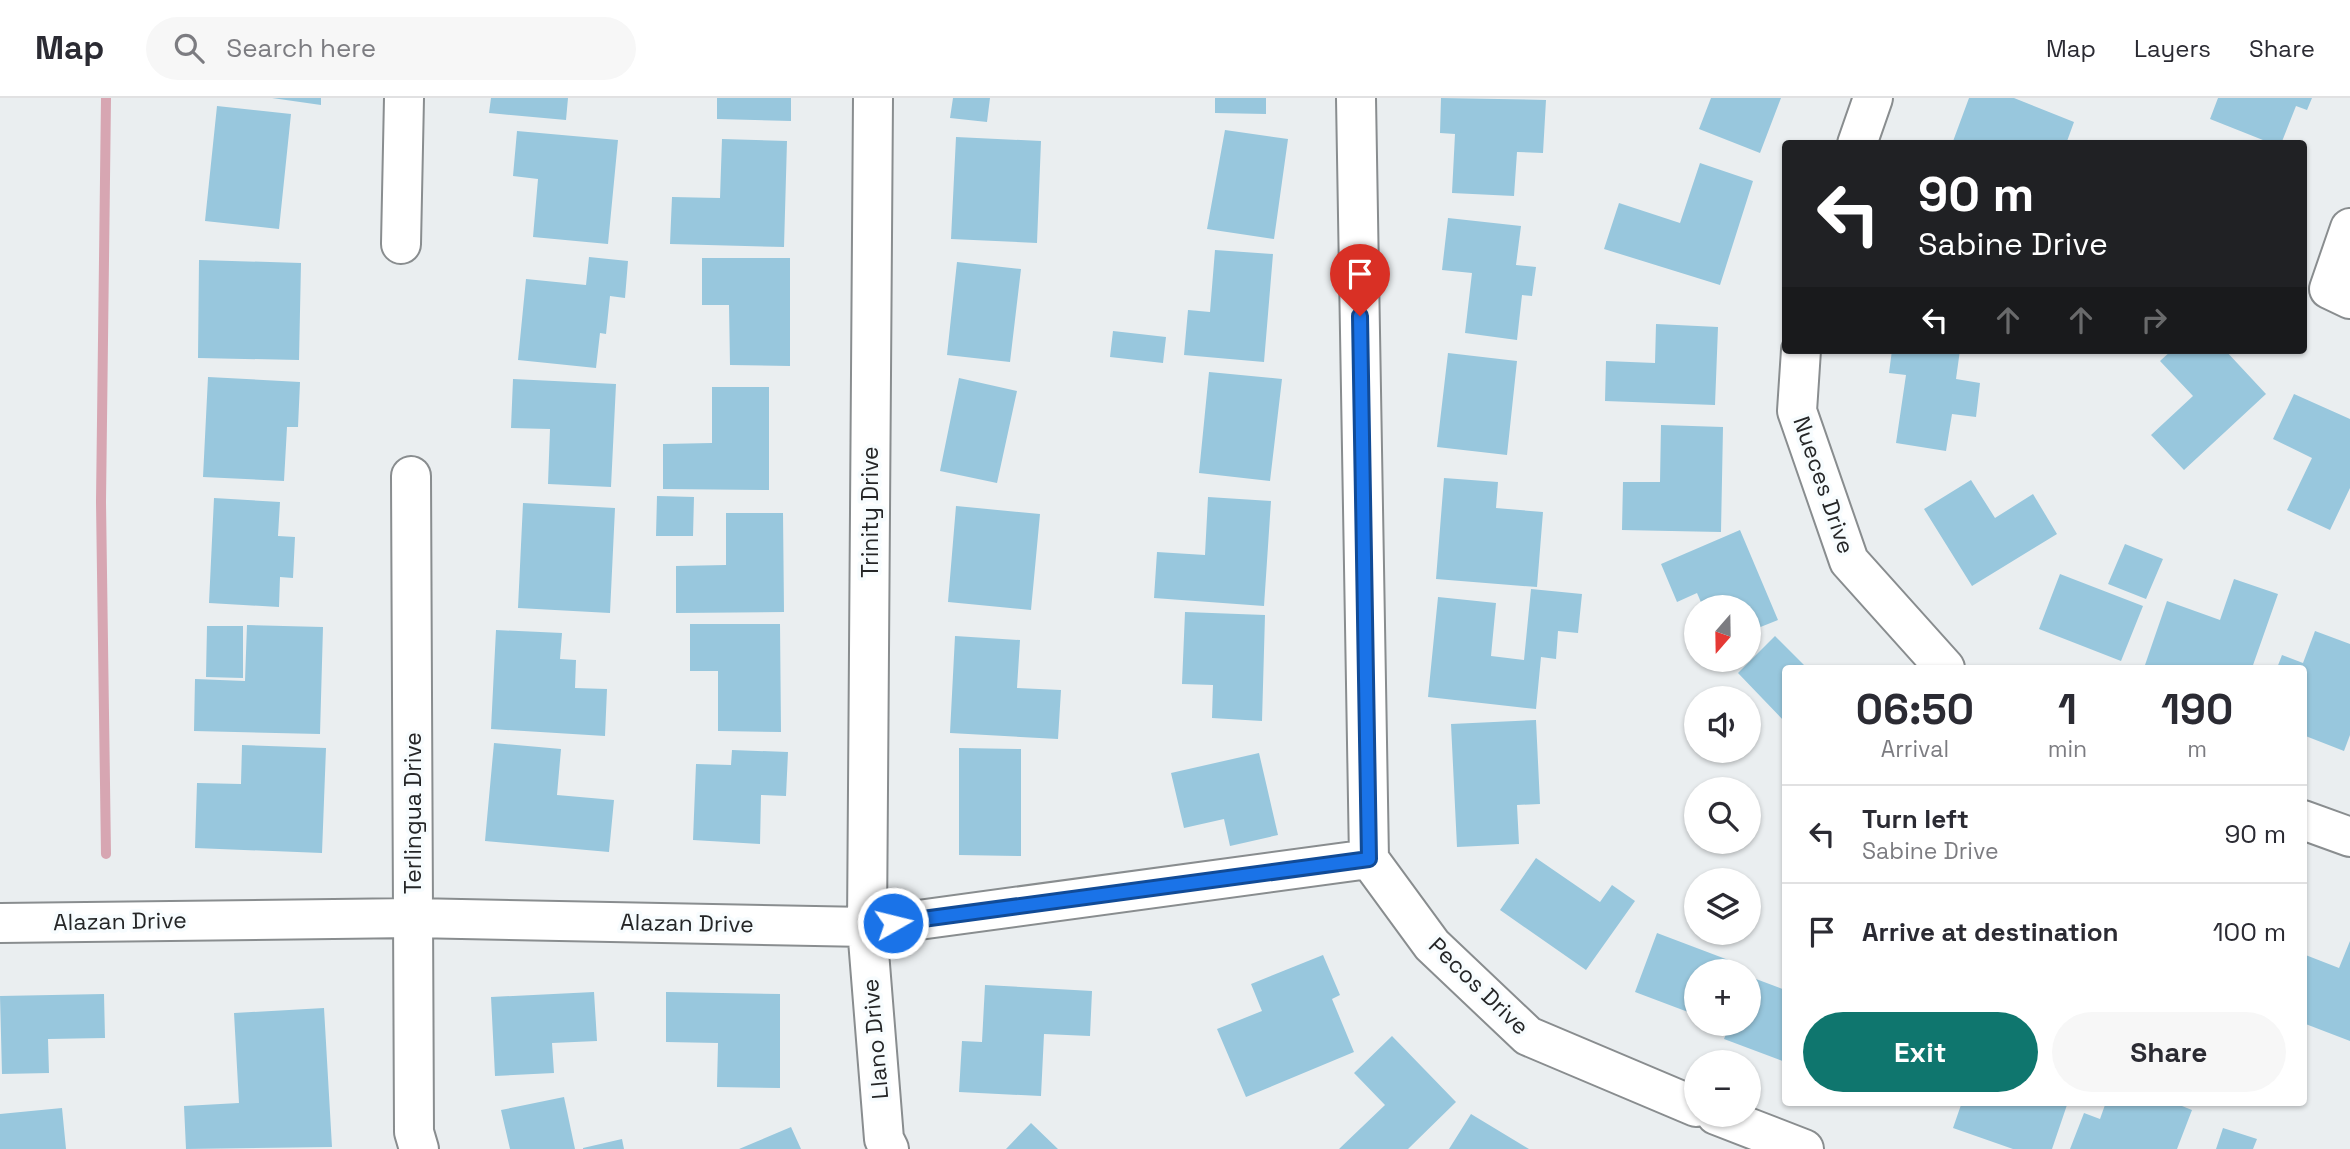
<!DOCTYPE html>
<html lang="en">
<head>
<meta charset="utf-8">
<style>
  body { margin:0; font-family:"Space Grotesk",sans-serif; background:#f7f7f7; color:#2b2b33; height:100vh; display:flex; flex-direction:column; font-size:26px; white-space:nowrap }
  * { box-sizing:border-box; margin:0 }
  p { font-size:23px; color:#7c7c81 }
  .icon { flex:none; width:38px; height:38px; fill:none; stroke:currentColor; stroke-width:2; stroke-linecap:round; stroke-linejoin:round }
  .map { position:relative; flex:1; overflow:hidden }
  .sheet { position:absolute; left:1782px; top:567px; width:525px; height:441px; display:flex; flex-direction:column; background:#fff; border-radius:7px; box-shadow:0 2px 5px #0004 }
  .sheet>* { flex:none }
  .guide { position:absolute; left:1782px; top:42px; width:525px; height:214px; border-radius:7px; box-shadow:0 2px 5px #0004; background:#202124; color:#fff; overflow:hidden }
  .needle { width:46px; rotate:200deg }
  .fabs { position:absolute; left:1684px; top:497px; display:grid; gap:14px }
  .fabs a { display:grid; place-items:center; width:77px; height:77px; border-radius:50%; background:#fff; box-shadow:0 2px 5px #0004; font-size:35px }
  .pin { position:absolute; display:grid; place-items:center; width:60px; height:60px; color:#fff; margin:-72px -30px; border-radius:50% 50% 50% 0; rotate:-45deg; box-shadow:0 0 7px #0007 }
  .pin .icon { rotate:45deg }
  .me { position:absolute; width:77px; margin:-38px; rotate:82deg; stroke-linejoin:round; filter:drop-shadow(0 0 5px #0008) }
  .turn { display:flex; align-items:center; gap:24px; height:147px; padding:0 21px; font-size:32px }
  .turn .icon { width:91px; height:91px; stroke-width:2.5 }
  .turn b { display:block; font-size:49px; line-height:60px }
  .lanes { display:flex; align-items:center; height:66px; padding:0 21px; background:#0003; justify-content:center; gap:35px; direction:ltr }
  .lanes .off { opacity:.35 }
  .eta { display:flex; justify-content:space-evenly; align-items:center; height:119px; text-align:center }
  .eta b { font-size:42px; font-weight:800; line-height:49px }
  .cta { display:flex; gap:14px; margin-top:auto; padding:14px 21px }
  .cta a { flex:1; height:80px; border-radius:42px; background:#0f766e; color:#fff; font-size:28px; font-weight:800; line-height:80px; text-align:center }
  .cta a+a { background:#f7f7f7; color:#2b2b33 }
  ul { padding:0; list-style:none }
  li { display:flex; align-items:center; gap:21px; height:98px; padding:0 21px; border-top:2px solid #e1e1e2 }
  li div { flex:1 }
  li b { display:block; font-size:26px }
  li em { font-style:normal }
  header { display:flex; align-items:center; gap:42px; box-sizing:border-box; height:98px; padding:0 35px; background:#fff; border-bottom:2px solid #e1e1e2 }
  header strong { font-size:33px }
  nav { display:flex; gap:38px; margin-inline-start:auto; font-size:24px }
  .search { width:490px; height:63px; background:#f7f7f7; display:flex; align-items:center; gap:18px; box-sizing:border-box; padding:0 24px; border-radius:38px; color:#7c7c81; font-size:26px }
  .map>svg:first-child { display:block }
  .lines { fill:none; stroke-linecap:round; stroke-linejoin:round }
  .stream { stroke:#d7a6b2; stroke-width:10 }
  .building { fill:#98c7dd }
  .minor-casing { stroke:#898d8f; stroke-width:42 }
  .minor { stroke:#fff; stroke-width:38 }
  .route-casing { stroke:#114b97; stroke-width:18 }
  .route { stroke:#1a73e8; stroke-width:12 }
  .labels { text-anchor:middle; stroke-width:7; stroke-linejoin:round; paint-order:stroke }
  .street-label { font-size:23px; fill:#252627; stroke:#f7fcfe }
</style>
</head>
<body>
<header>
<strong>Map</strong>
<div class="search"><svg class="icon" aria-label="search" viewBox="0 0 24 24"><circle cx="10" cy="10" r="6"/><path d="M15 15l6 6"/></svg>Search here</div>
<nav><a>Map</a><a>Layers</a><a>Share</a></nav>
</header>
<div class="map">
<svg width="2350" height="1051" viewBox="0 0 2350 1051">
  <rect width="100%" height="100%" fill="#eaeef0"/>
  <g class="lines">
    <path class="stream" d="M106,756L101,404L106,0"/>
  </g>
  <path class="building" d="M272,0H321V7Z
    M491,0H568L566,22L489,15Z
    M717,0H791V23L717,21Z
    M953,0H990L987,24L950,20Z
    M1215,0H1266V16L1215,15Z
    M1441,0L1546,2L1543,55L1517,54L1514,98L1452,95L1455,36L1440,35Z
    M1711,0H1781L1760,55L1699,31Z
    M1969,0H2014L2074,24L2066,46H1952Z
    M2218,0H2312L2307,12L2296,8L2281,46H2273L2210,21Z
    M217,8L291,16L279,131L205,123Z
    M1225,32L1288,41L1274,141L1207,131Z
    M517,33L618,42L608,146L533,139L538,81L513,78Z
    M956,39L1041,43L1037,145L951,141Z
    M722,41L787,43L784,149L670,146L672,99L720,100Z
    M1700,65L1753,83L1720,187L1604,151L1619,105L1680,125Z
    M1448,120L1521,128L1516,167L1536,169L1532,198L1522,197L1517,242L1465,235L1472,175L1442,172Z
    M1215,152L1273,156L1264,264L1184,257L1188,212L1210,214Z
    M589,159L628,163L625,200L610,198L606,236L600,235L596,270L518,262L526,181L586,187Z
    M702,160H790V268L730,267L729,207H702Z
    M199,162L301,165L299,262L198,260Z
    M957,164L1021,171L1010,264L947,257Z
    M1656,226L1718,229L1715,307L1605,303L1606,263L1655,265Z
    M1113,233L1166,239L1163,265L1110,259Z
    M1892,252H1960L1956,281L1980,285L1976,319L1952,316L1946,353L1896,345L1906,277L1889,275Z
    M2172,252H2225L2266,296L2184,372L2151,337L2193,298L2160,263Z
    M1448,255L1517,263L1507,357L1437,349Z
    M1209,274L1282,281L1270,383L1199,375Z
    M208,279L300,284L298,329H287L284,383L203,379Z
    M959,280L1017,293L997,385L940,373Z
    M513,281L616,286L611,389L548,386L550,331L511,330Z
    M712,289H769V392L663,391V346L712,345Z
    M2294,296L2350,321V390L2330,432L2287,412L2312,360L2273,341Z
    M1661,327L1723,329L1721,434L1622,432L1623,384H1660Z
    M1444,380L1498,384L1496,410L1543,414L1537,489L1436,481Z
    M1971,382L1995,420L2033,396L2057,436L1972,488L1924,411Z
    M657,398L694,399L693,438H656Z
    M1208,399L1271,403L1264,508L1154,500L1157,454L1205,457Z
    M214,400L280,404L278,438L295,439L293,480L280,479L279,509L209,505Z
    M523,405L615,410L610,515L518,510Z
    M956,408L1040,416L1031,512L948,504Z
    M726,415H783L784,514L676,515V468L726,467Z
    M1740,432L1778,522L1748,534V509H1703L1697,495L1677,504L1661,466Z
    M2125,446L2163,461L2146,501L2108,486Z
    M2060,476L2143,508L2121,563L2039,531Z
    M2234,481L2278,496L2252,570H2154L2145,567L2167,503L2220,522Z
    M1531,491L1582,496L1578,535L1558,533L1556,561L1541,559L1536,611L1428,599L1438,499L1496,505L1491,558L1524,562Z
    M1185,514L1265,517L1262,623L1212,620L1213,587L1182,586Z
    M690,526H780L781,634L718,633V573H690Z
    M247,527L323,529L320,636L194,633L195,581L245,583Z
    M207,528H243V580L206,579Z
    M496,532L562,535L560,561L576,562L575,590L607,591L605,638L491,631Z
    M2315,533L2350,546V637L2344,653L2303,637V570H2277L2282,557L2303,565Z
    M955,538L1020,542L1017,590L1061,592L1058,641L950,635Z
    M1775,538L1807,570H1785V624L1738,575Z
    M1536,622L1540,706L1517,707L1519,746L1457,749L1451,626Z
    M494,645L561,651L557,697L614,702L609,754L485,743Z
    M242,647L326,650L322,755L195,750L197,685L241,686Z
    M959,650L1021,651V758L959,757Z
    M732,652L788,654L786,698L761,697L760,746L693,742L696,666L731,667Z
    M1259,655L1278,737L1230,748L1224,721L1184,730L1171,675Z
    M1536,760L1600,804L1612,787L1635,803L1586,872L1500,812Z
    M1657,835L1739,866L1736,873H1696V917L1635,894Z
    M2350,843V943L2303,925V856L2339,870Z
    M1323,857L1340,897L1332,901L1354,954L1246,999L1217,931L1262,913L1251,886Z
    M1748,878L1785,892V964L1724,941L1730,926H1748Z
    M985,887L1092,893L1090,938L1044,936L1041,998L959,994L962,943L982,944Z
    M594,894L597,943L552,945L554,975L495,978L491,899Z
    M666,894L780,896V990L717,989L718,945L666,944Z
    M104,896L105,940L48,941L49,975L2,976L0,898Z
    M324,910L332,1049L186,1051L184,1008L239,1005L234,915Z
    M1392,938L1456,1004L1408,1051H1339L1385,1007L1354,975Z
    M564,999L575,1051H510L501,1012Z
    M1962,1004H2068L2052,1051H2013L1953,1030Z
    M2106,1004H2172L2192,1012L2177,1051H2070L2084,1015L2100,1021Z
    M62,1010L66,1051H0V1016Z
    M1471,1016L1529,1051H1449Z
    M1031,1025L1058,1051H1006Z
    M791,1029L801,1051H739Z
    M2223,1030L2257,1041L2253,1051H2216Z
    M622,1041L624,1051H583V1050Z"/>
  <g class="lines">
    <g class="minor-casing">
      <path id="minor" d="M873,0L867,829L884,1041L889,1051
        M1356,0L1369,761
        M1857,46L1873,0
        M2350,130L2329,191L2350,201
        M401,146L404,0
        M1801,252L1797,313L1849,463L1945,570
        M411,378L414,1034L419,1051
        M2303,722L2350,739
        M1369,761L1432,847L1528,938L1696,1009
        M0,825L413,820L867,829L1369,761
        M1716,1017L1804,1051"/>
    </g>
    <use href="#minor" class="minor"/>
  </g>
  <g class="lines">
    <g class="route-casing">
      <path id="route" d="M893,825L1369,761L1360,218"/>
    </g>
    <use href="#route" class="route"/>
  </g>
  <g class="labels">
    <g class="street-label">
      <text transform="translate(1824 387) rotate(71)" y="8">Nueces Drive</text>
      <text transform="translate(870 414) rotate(-90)" y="8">Trinity Drive</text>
      <text transform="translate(413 715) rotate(-90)" y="8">Terlingua Drive</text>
      <text transform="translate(120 823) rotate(-1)" y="8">Alazan Drive</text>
      <text transform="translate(687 825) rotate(1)" y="8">Alazan Drive</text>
      <text transform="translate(1479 888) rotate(44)" y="8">Pecos Drive</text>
      <text transform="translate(875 941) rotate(-95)" y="8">Llano Drive</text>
    </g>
  </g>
</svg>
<div class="fabs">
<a><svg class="needle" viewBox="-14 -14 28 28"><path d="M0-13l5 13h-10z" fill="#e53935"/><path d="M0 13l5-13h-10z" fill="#7c7c81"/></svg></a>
<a><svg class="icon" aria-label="sound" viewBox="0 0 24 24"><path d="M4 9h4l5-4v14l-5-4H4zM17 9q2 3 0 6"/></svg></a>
<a><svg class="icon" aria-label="search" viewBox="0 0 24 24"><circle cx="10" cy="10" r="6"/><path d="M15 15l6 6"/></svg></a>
<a><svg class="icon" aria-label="layers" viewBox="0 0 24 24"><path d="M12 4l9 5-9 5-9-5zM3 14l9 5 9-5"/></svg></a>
<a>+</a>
<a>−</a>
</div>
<div class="pin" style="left:1360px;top:218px;background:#d93025"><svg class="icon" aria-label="arrive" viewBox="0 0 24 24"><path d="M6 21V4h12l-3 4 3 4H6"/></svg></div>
<svg class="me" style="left:893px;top:825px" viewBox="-20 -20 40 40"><circle r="17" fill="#1a73e8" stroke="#fff" stroke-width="3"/><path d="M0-11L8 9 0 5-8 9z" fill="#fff"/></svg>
<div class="guide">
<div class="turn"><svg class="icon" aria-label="left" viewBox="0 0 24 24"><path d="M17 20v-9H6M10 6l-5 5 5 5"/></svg><div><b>90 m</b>Sabine Drive</div></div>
<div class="lanes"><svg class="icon" aria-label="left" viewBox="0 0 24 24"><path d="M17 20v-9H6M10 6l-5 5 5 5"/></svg><svg class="icon off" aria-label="ahead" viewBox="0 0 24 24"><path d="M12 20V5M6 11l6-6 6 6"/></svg><svg class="icon off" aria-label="ahead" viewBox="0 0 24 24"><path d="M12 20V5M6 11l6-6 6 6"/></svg><svg class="icon off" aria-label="right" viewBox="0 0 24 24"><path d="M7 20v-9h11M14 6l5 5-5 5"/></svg></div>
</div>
<section class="sheet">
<div class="eta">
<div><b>06:50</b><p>Arrival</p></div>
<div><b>1</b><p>min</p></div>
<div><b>190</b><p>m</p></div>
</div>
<ul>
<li><svg class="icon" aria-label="left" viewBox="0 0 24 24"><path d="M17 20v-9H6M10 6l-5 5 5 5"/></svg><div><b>Turn left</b><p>Sabine Drive</p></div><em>90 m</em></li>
<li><svg class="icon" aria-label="arrive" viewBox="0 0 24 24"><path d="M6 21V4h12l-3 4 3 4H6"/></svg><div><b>Arrive at destination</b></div><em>100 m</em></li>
</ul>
<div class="cta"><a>Exit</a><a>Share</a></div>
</section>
</div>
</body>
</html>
